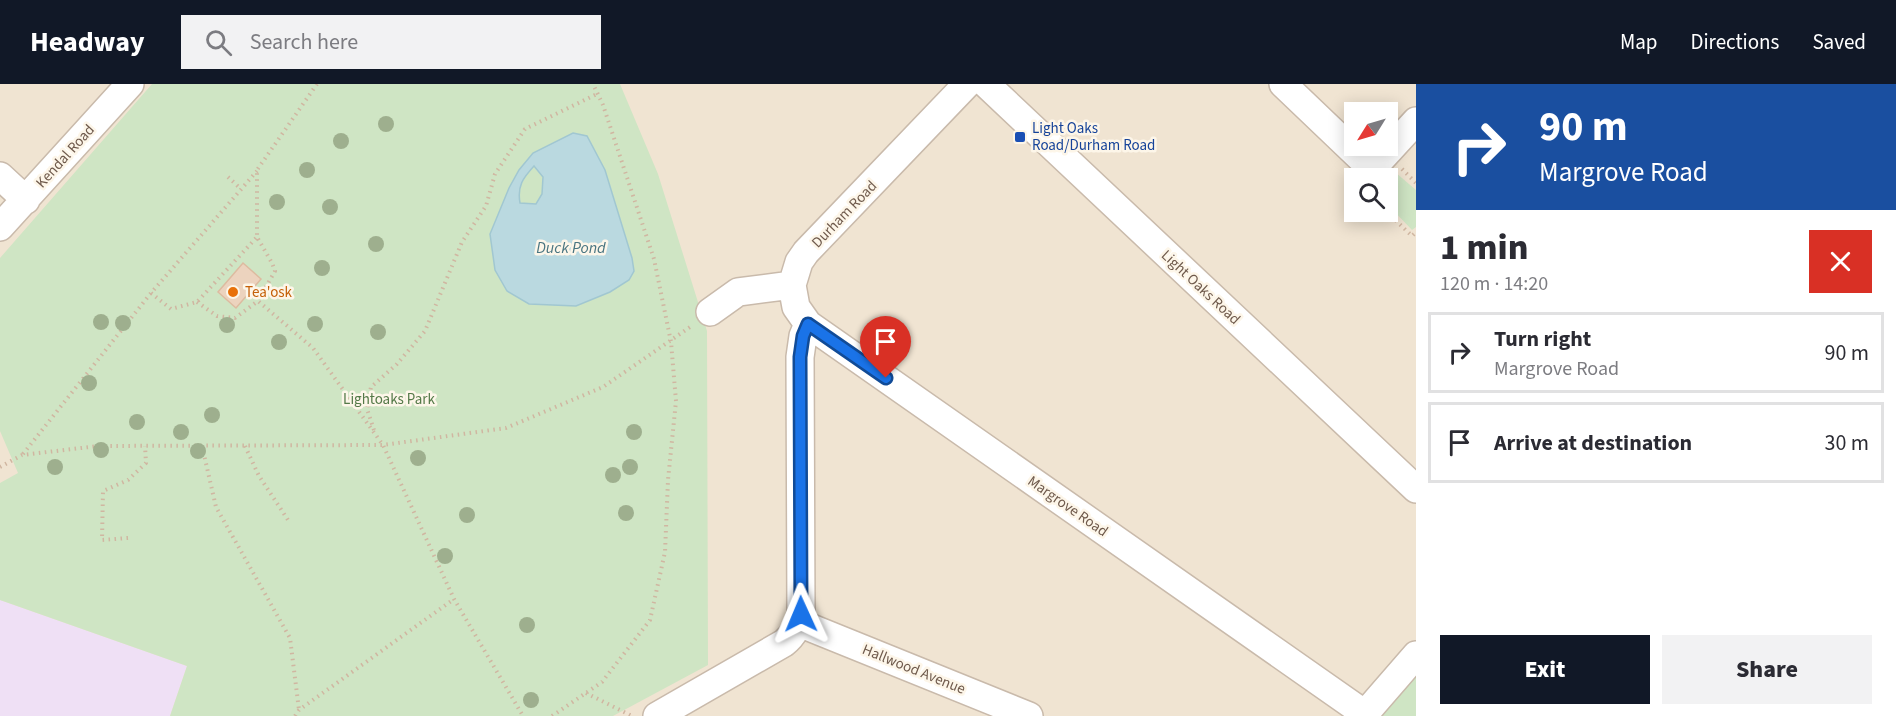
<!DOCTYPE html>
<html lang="en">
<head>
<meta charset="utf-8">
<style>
  body { margin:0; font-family:"Source Sans 3",sans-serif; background:#f2f2f3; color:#2b2b33; height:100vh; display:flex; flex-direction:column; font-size:22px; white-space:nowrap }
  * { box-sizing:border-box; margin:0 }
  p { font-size:20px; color:#7c7c81 }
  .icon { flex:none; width:33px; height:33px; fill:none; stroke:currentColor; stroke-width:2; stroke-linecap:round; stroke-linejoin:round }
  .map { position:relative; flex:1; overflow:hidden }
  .details { display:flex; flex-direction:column; background:#fff; width:480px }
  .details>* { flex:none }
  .top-card { background:#1a4fa0; color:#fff; overflow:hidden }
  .needle { width:39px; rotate:233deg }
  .buttons { position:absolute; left:1344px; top:18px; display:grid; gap:12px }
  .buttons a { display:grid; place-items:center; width:54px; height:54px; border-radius:0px; background:#fff; box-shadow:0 3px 15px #0003; font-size:30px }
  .pin { position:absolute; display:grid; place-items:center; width:51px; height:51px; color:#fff; margin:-62px -26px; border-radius:50% 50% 50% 0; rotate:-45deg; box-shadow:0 0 6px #0007 }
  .pin .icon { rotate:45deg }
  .me { position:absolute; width:66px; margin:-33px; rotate:359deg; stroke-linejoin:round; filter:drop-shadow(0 0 4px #0008) }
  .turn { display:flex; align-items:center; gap:21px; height:126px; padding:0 24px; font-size:27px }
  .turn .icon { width:78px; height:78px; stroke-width:2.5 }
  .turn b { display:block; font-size:42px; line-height:51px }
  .round { display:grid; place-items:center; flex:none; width:63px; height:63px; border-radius:0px; background:#f2f2f3 }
  .headline { display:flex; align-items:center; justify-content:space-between; height:102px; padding:0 24px }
  h1 { font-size:36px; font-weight:800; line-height:45px }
  .button { display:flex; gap:12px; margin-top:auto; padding:12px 24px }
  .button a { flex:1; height:69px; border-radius:0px; background:#111827; color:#fff; font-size:24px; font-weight:800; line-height:69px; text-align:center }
  .button a+a { background:#f2f2f3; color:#2b2b33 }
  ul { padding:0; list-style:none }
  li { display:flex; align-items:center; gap:18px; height:81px; margin:0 12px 9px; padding:0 12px; border:3px solid #e1e1e2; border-radius:0px }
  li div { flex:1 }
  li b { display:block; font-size:22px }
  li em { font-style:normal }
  header { display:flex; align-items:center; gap:36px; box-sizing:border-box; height:84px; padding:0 30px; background:#111827; color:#fff }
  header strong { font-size:28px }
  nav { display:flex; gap:33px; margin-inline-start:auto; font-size:21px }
  .search { width:420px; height:54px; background:#f2f2f3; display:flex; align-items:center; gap:15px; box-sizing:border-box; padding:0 21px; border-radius:0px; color:#7c7c81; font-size:22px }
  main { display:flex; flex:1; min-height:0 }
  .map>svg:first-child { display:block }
  .residential { fill:#f0e4d2; fill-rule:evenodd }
  .education { fill:#efe0f5 }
  .green { fill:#cfe5c4 }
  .water { fill:#bad9e0; stroke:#a1c7d1; stroke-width:1.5; fill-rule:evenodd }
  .building { fill:#ecd3be; stroke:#ddbba0; stroke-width:1.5 }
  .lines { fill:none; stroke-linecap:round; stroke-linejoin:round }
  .minor-casing { stroke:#c9baab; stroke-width:30 }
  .path { stroke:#d0b6a1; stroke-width:4; stroke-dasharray:1.5 4.5; stroke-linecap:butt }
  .minor { stroke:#fff; stroke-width:27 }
  .tree { fill:#9eaf8e }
  .route-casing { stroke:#114b97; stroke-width:15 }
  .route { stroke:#1a73e8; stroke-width:10 }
  .transit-dot { fill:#1a4fb4; stroke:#fdf6e9; stroke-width:2 }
  .food-dot { fill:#e8710a; stroke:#fdf6e9; stroke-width:2 }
  .labels { text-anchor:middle; stroke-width:5; stroke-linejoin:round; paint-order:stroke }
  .transit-label { font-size:15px; fill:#164399; stroke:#fdf6e9; text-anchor:start }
  .street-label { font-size:15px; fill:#6f5a4c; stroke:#fdf6e9 }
  .food-label { font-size:15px; fill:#c56008; stroke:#fdf6e9; text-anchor:start }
  .park-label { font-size:15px; fill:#547948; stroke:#fdf6e9 }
  .water-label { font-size:16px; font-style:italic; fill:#487480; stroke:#fdf6e9 }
</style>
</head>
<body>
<header>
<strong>Headway</strong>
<div class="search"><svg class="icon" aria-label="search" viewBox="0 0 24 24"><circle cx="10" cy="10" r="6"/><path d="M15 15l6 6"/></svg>Search here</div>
<nav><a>Map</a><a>Directions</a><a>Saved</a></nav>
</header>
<main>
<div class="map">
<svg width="1416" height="632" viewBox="0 0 1416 632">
  <rect width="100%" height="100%" fill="#f9f2e3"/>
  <path class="residential" d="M0,0H1416V632H0ZM1354,28H1388V62H1354ZM1354,94H1388V128H1354Z"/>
  <path class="education" d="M0,516L187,582L170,632H0Z"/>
  <path class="green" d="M152,0H620L658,90L707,247L708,581L613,632H170L187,582L0,516V399L18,389L0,347V174Z
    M1395,88L1416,106V143L1412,146L1388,121V96Z
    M1416,590V632H1376Z"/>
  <path class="water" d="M573,49L587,52L605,86L632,174L634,187L629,196L610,208L576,222L529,220L507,207L495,186L490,150L509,104L519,86L533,69ZM534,82L543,93L542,110L536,120L520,119C517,102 523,94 534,82Z"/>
  <path class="building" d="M243,179L261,195L236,224L218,208Z"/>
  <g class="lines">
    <g class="minor-casing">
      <path id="minor" d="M986,0L1416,405
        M1283,0L1372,85L1416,37
        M0,92L26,116
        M0,143L130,0
        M792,201L796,223L808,240L1365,630
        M710,228L738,208L792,201L799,178L806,168L967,0
        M799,539L1029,632
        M657,632L784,559C794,551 798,542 801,530L800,273L803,252L808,240
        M1363,632L1416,571"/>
    </g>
    <path class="path" d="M317,0L257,86V153L272,179L275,187L258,217L313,264L383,361L454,515L523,632
      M1402,85L1416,99
      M228,93L241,105
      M1387,128L1412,152L1416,148
      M151,209L171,225L197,218L257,153
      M197,218L217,232L235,234L258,217
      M374,346L367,325L371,303L397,280L425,247L462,158L486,122L495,90L525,45L599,9
      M202,362L216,423L290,554L299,626
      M245,362L259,392L288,436
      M23,370L151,209L257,87
      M0,383L22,371L98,362L383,361L506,344L603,303L693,241
      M128,454L102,456L103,407L128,396L146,379L145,362
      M586,609L632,632
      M295,632L299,626L454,515
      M552,632L602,598L650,536L665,468L668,396L676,317L671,258L654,175L603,21L593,0"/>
    <use href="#minor" class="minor"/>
  </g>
  <g class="tree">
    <circle cx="386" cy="40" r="8"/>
    <circle cx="341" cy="57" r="8"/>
    <circle cx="307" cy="86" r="8"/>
    <circle cx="277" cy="118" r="8"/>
    <circle cx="330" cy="123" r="8"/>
    <circle cx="376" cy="160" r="8"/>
    <circle cx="322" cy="184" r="8"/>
    <circle cx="101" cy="238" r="8"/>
    <circle cx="123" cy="239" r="8"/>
    <circle cx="315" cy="240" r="8"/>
    <circle cx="227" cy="241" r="8"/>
    <circle cx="378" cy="248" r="8"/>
    <circle cx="279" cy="258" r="8"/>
    <circle cx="89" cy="299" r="8"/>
    <circle cx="212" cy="331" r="8"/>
    <circle cx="137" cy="338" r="8"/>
    <circle cx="181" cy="348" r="8"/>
    <circle cx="634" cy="348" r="8"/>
    <circle cx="101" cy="366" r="8"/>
    <circle cx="198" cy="367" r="8"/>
    <circle cx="418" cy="374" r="8"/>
    <circle cx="55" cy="383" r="8"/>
    <circle cx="630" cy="383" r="8"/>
    <circle cx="613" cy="391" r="8"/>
    <circle cx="626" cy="429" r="8"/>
    <circle cx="467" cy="431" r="8"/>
    <circle cx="445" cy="472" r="8"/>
    <circle cx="527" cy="541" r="8"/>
    <circle cx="531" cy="616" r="8"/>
  </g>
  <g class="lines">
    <g class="route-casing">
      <path id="route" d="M801,530L800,273L803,252L808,240L886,294"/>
    </g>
    <use href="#route" class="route"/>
  </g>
  <rect class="transit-dot" x="1014" y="47" width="12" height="12" rx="3"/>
  <circle class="food-dot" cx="233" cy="208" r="6"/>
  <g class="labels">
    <g class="transit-label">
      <text x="1032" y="49">Light Oaks<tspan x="1032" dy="17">Road/Durham Road</tspan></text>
    </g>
    <g class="street-label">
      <text transform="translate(65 72) rotate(-48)" y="5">Kendal Road</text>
      <text transform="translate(844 130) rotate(-46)" y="5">Durham Road</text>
      <text transform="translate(1201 203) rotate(43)" y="5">Light Oaks Road</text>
      <text transform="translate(1068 422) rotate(35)" y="5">Margrove Road</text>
      <text transform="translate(914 585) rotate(22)" y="5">Hallwood Avenue</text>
    </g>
    <g class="food-label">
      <text x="245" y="213">Tea'osk</text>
    </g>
    <g class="park-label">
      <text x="389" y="320">Lightoaks Park</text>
    </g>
    <g class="water-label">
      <text x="571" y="169">Duck Pond</text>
    </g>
  </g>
</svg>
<div class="buttons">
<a><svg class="needle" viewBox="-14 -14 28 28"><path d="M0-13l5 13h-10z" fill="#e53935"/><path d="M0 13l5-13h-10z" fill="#7c7c81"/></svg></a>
<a><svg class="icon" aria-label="search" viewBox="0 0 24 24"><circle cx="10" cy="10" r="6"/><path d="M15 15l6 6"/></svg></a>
</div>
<div class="pin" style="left:886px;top:294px;background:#d93025"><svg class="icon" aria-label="arrive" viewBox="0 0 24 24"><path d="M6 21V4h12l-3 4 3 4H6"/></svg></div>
<svg class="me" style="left:801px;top:530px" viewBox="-20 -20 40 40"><path d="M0-17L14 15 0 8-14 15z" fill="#1a73e8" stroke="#fff" stroke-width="4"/></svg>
</div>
<section class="details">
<div class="top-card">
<div class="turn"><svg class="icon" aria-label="right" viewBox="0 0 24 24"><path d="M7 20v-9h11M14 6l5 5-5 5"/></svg><div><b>90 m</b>Margrove Road</div></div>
</div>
<div class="headline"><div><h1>1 min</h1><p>120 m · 14:20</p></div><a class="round" style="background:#d93025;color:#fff"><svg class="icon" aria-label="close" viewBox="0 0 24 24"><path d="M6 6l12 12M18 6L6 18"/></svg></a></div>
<ul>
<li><svg class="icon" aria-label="right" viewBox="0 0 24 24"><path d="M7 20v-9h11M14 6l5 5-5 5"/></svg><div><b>Turn right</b><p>Margrove Road</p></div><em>90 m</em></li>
<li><svg class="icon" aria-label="arrive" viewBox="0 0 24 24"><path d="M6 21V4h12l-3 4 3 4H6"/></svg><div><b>Arrive at destination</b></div><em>30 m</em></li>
</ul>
<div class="button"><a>Exit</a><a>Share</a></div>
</section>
</main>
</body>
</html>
